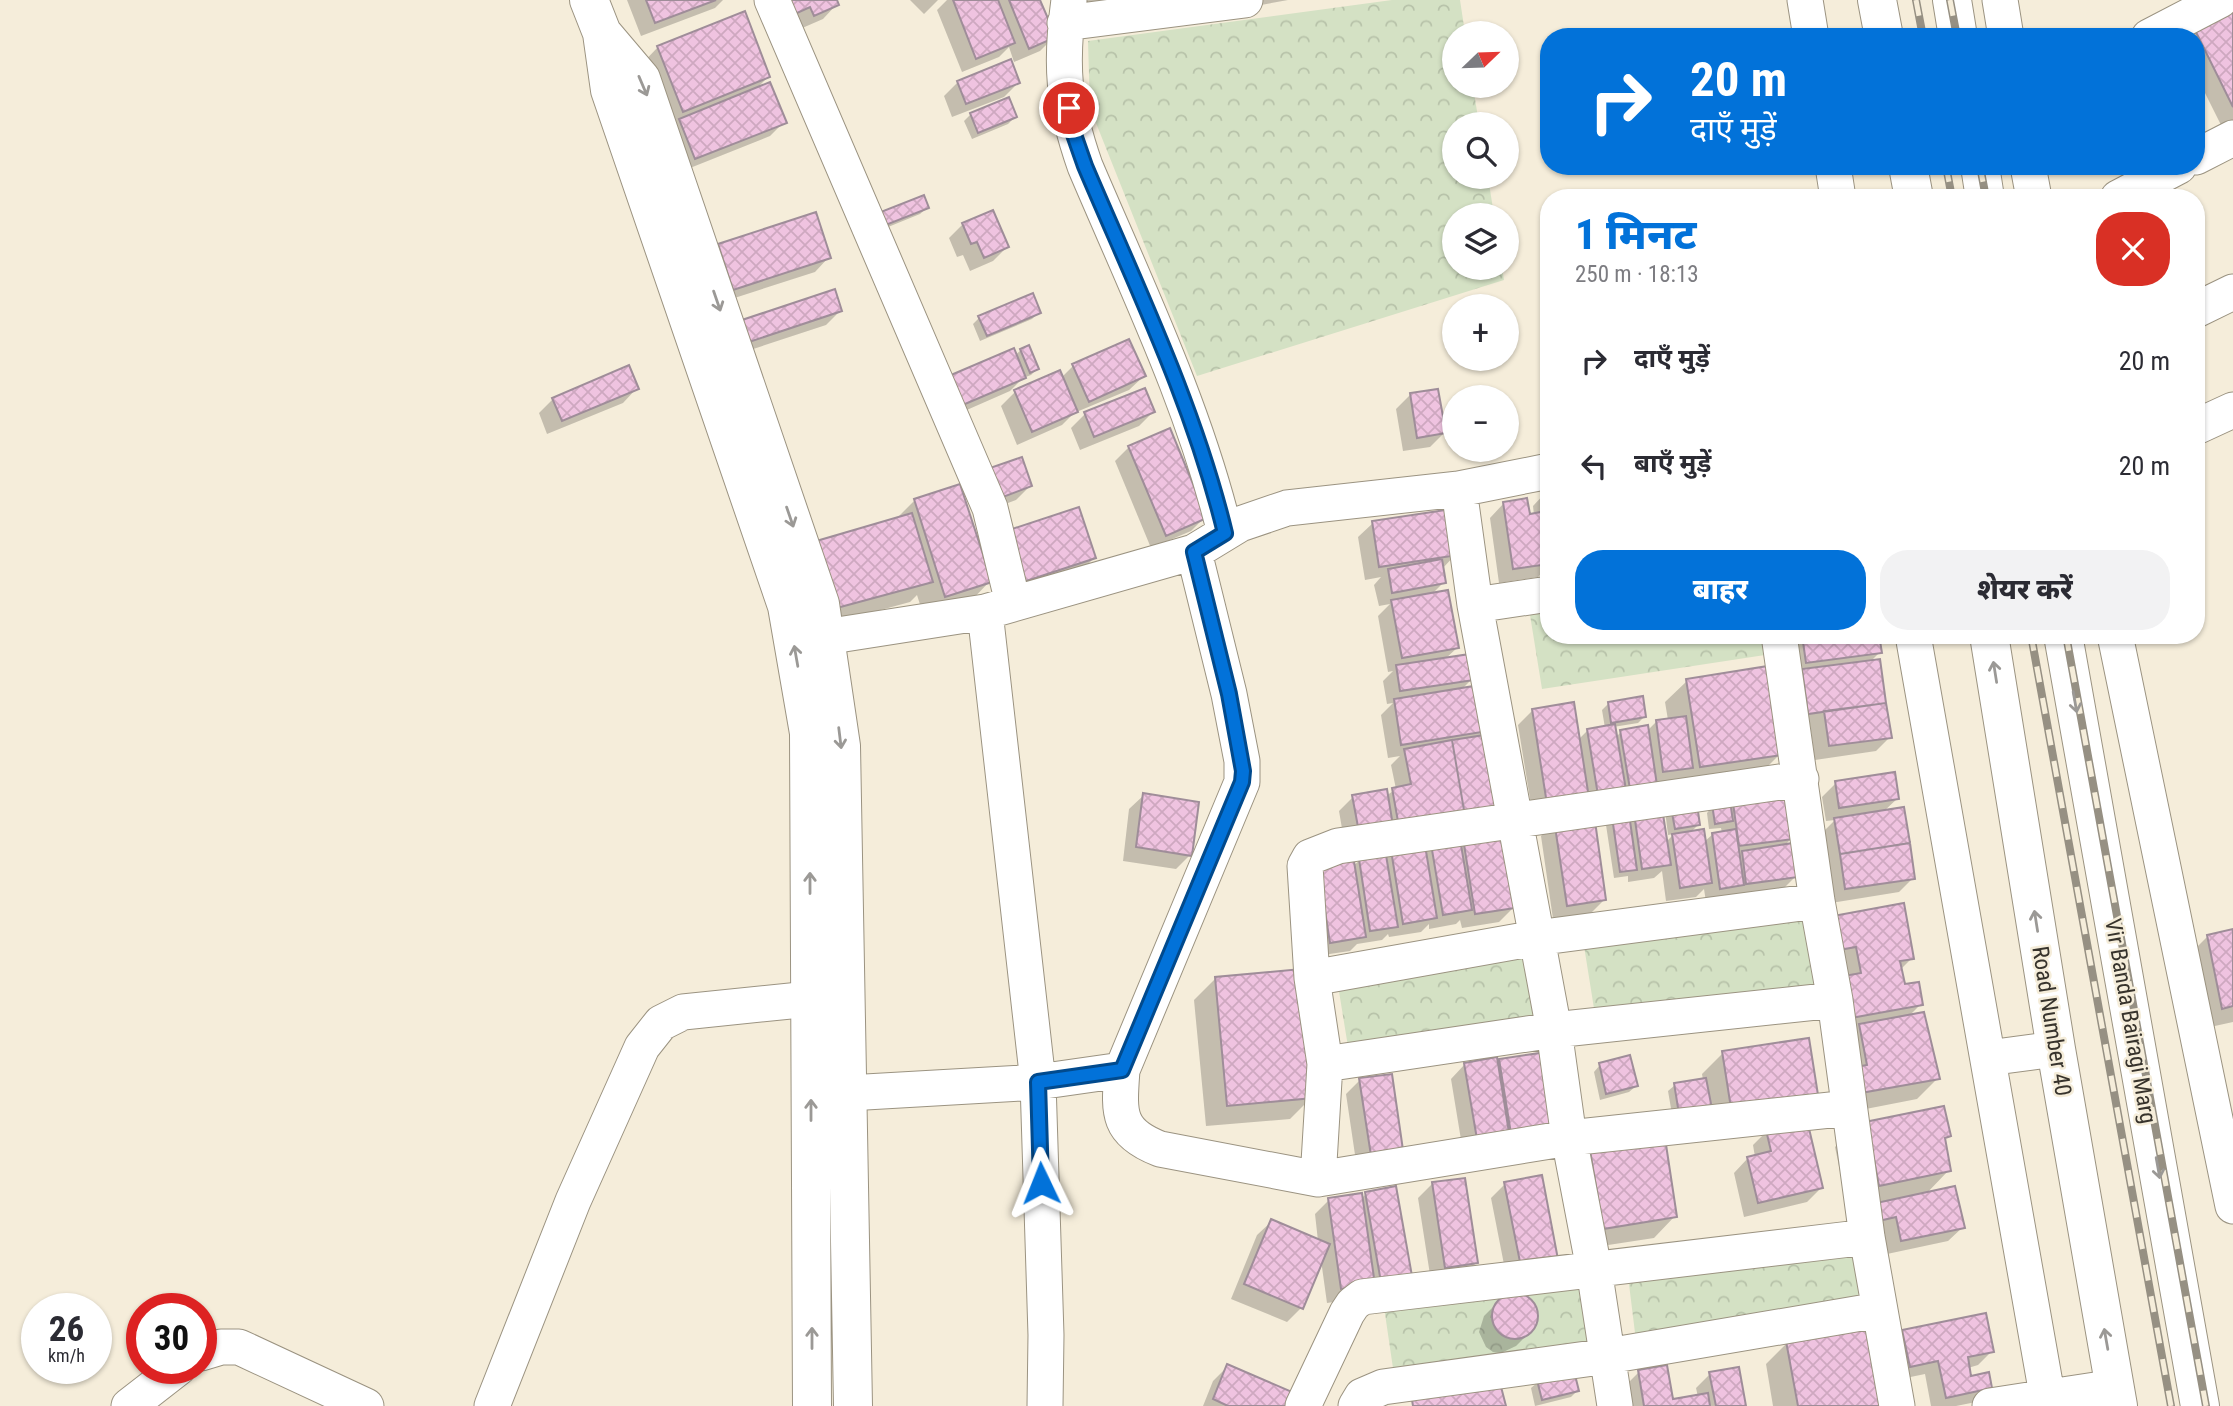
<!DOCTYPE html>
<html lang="hi">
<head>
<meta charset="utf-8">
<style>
  body { margin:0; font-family:"Roboto Condensed","Noto Sans Devanagari",sans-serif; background:#f2f2f3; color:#2b2b33; height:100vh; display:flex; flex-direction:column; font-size:26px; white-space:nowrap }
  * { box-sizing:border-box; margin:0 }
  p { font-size:23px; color:#7c7c81 }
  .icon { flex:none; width:38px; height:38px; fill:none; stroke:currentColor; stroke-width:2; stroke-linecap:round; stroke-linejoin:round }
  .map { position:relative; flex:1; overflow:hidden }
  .drawer { position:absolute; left:1540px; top:189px; width:665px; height:455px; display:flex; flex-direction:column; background:#fff; border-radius:28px; box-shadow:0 2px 5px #0004 }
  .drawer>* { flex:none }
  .hud { position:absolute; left:1540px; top:28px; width:665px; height:147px; border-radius:28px; box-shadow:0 2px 5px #0004; background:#0272d9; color:#fff; overflow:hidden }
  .needle { width:46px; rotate:67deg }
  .controls { position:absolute; left:1442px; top:21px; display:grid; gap:14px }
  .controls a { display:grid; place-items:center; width:77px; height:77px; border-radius:50%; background:#fff; box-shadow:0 2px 5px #0004; font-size:35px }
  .speed { position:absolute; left:21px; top:1293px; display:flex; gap:14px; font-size:35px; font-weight:700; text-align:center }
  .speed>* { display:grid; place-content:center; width:91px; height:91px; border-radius:50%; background:#fff; box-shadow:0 2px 5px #0004; line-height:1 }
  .speed small { font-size:18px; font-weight:400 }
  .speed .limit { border:10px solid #d22; background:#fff; color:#111 }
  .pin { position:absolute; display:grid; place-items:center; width:60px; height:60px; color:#fff; margin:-30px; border:4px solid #fff; border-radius:50%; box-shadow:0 2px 7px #0007 }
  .me { position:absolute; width:77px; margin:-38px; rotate:358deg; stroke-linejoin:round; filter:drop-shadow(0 0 5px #0008) }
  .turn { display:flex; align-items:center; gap:24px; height:147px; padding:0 35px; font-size:32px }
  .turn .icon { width:91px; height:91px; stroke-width:2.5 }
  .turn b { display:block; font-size:49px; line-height:60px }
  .round { display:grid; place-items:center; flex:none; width:74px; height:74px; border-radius:28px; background:#f2f2f3 }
  .overview { display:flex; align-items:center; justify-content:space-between; height:119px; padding:0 35px }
  h1 { font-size:42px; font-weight:800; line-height:52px; color:#0272d9 }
  .button { display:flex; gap:14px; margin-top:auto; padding:14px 35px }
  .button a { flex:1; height:80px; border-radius:28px; background:#0272d9; color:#fff; font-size:28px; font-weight:800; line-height:80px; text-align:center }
  .button a+a { background:#f2f2f3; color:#2b2b33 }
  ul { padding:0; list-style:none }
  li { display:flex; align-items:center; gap:21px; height:105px; padding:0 35px }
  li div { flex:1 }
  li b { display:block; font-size:26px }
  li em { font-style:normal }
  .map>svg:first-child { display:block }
  .park { fill:url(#park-crowns) }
  .shadow { fill:#0003 }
  .building { fill:url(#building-cross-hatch); stroke:#9f8d99; stroke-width:2 }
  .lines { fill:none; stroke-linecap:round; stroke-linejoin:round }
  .street-casing { stroke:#9b9381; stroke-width:37 }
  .secondary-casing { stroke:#9b9381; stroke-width:40 }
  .street { stroke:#fff; stroke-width:35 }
  .secondary { stroke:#fff; stroke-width:38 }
  .rail-casing { stroke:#969083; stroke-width:8 }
  .rail { stroke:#f5edda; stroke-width:5; stroke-dasharray:16; stroke-linecap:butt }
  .oneway { stroke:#9b9996 }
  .route-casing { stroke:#014a8d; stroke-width:18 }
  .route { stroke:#0272d9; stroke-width:12 }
  .labels { text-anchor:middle; stroke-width:5; stroke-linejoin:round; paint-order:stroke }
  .street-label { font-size:23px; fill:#37332c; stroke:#f5edda }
</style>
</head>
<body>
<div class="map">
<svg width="2233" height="1406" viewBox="0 0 2233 1406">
  <defs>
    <pattern id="park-crowns" width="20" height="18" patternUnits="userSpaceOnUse" patternTransform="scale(1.75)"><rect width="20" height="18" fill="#d4e1c4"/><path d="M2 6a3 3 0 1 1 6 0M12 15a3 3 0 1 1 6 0" fill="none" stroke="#b7c2a9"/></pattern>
    <pattern id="building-cross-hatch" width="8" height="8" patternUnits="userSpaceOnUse" patternTransform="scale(1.75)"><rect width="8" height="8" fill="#efc3e0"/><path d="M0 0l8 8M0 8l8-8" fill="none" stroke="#cea8c0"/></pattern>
  </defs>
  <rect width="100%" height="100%" fill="#f5edda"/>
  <path class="park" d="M1392,0H1460L1465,33H1454V86H1473L1479,124H1454V177H1488L1494,215H1454V268H1502L1504,280L1197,376L1090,108L1088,41Z
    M1549,612V635H1762L1765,655L1542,689L1530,615Z
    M1807,912L1819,986L1596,1021L1584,946Z
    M1533,949L1544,1023L1349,1053L1337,979Z
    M1852,1249L1860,1302L1636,1341L1628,1276Z
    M1580,1277L1591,1345L1394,1375L1384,1307Z"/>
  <path class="shadow" d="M627,0H723L715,8L641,36Z
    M835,0L837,4L823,19L800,29L765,17Z
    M910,0H938L924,14Z
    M947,0H1038L1054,37L1040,51L1014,62L1009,47L999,57L962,72L937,10Z
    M1067,0H1137L1068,13Z
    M1225,0H1288L1228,11Z
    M2233,8V136L2228,139L2196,75V37H2185Z
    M658,47L768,77L756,89L784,122L770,136L680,172L637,69Z
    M958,82L1018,83L1004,97L952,117L944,96Z
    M971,114L1015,117L1008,124L972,139L964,121Z
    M927,208L920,214L866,236L869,219Z
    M963,224L1007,247L993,261L970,271L963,255L957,257L949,238Z
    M719,246L829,257L815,272L719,303L705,260Z
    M840,311L826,325L735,355L743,321Z
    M1039,312L1032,319L980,341L973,324L979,318Z
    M1021,350L1037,369L1031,375L1023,378L1010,391L944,420Z
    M1073,366L1144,376L1129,390L1074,413L1062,425L1017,445L1001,406L1015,392L1061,378Z
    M637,388L623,403L547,434L539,413L553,399Z
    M1410,395L1444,433L1430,447L1403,451L1396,409Z
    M1153,412L1139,426L1080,450L1071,428L1085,414Z
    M1129,447L1205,517L1191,531L1151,548L1115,461Z
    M971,486H1030L1016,500L981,513Z
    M1547,491L1549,577L1544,578L1543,572L1538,577L1499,583L1490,518L1504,503L1528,516L1534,515L1533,506Z
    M915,500L990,581L969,603L924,617L917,595L910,602L811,629L895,520Z
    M1373,523L1456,554L1442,569L1444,582L1432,594L1457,648L1445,659L1472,679L1461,690L1486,730L1478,738L1502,808L1345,846L1339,811L1353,797L1386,796L1396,789L1391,765L1400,756L1388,758L1381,715L1393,703L1387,704L1383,681L1393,671L1388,672L1378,616L1390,604L1379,606L1374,585L1381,577L1365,580L1358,537Z
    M990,548L1094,558L1080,572L1006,596Z
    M1773,635H1878L1880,652L1870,662L1890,737L1876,751L1815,760L1810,724L1795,727Z
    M1687,681L1780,754L1759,775L1533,817L1518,725L1532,711L1578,740L1588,730L1605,728L1602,710L1609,703L1645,716L1638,723L1613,727L1615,738L1621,732L1647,731L1656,722L1668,720L1665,702Z
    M1836,783L1898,798L1883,812L1913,878L1899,892L1831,903L1821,834L1835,820L1826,821L1822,797Z
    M1144,795L1190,855L1176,869L1123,861L1129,809Z
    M1733,798L1792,838L1784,846L1796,876L1782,890L1706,902L1704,889L1696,897L1666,901L1662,871L1654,878L1628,882V876L1614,878L1606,825L1612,818L1635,814L1666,842L1674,834L1668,835L1665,810L1698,825L1690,833L1704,842L1713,834L1722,833L1721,828L1709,829L1707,813L1713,806Z
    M1555,821L1604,900L1590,914L1553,919L1541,836Z
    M1464,840L1514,907L1499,922L1462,928L1460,920L1456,924L1429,929V924L1421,932L1389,937L1388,934L1382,940L1357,944L1350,951L1316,956L1304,876L1353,866L1360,860Z
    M1834,917L1912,958L1900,970L1903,986L1921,1004L1908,1017L1938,1078L1917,1099L1835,1115Z
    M2233,931V1022L2201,1029L2186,958L2208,936Z
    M1216,978L1311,1098L1290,1119L1206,1126L1194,1000Z
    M1723,1053L1816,1095L1673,1120L1668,1091L1675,1085L1703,1080L1702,1074Z
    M1500,1061L1551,1132L1464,1158L1451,1079L1465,1064L1496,1065Z
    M1600,1065L1636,1086L1629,1092L1600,1100L1594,1072Z
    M1360,1080L1403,1156L1358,1175L1346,1094Z
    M1856,1126L1949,1136L1943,1141L1949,1170L1925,1195L1963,1227L1948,1241L1887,1254L1852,1174L1841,1176L1835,1147Z
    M1767,1131L1821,1188L1807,1202L1744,1217L1734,1173L1748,1158L1755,1157L1753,1145Z
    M1591,1151L1675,1216L1654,1238L1582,1249L1569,1173Z
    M1432,1184L1476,1263L1462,1277L1431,1281L1418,1198Z
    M1505,1184L1558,1269L1509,1290L1491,1198Z
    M1366,1194L1410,1276L1359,1298L1327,1303L1321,1260L1301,1308L1287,1322L1231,1299L1257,1235L1272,1221L1318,1241L1315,1214L1329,1200L1361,1199Z
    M1515,1294L1531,1301L1535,1308L1537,1316L1531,1331L1516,1346L1501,1353L1493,1352L1486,1347L1479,1332L1484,1316L1499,1301Z
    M1903,1332L1992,1351L1978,1365L1968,1368L1970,1378L1990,1388L1976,1402L1956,1406H1931L1925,1374L1896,1380L1889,1346Z
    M1787,1343L1890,1406H1773L1766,1364Z
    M1227,1367L1292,1406H1203L1213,1381Z
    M1639,1372L1671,1401L1698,1397L1696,1388L1710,1374L1744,1406H1628L1625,1386Z
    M1538,1382L1577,1391L1571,1397L1535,1406L1531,1388Z"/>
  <path class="building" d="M646,0H716L655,23Z
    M782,0H837L839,5L814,16L810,7L786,18Z
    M953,0H998L1015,43L976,59Z
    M1009,0H1040L1056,37L1029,49Z
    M2233,8V107L2193,26Z
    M745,11L770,77L683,112L657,46Z
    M1011,59L1020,83L966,104L957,81Z
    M770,82L787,123L695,159L679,119Z
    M1009,97L1017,117L978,133L970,113Z
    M924,195L929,208L873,230L868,217Z
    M993,210L1009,247L984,258L977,242L971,244L962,223Z
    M816,212L831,258L733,290L718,244Z
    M835,289L842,311L749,342L742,320Z
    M1033,293L1041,313L987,336L978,316Z
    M1129,339L1146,376L1089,402L1072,364Z
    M1029,345L1039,369L1030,373L1020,349Z
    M1014,348L1026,378L958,407L937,381Z
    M629,365L639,389L562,421L552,398Z
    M1060,370L1078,412L1032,432L1014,390Z
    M1145,388L1155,412L1094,437L1084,412Z
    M1438,389L1446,433L1417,438L1410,393Z
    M1170,428L1207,518L1166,536L1128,446Z
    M1022,457L1032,486L995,500L984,470Z
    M960,484L992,582L945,597L914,499Z
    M1527,498L1530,514L1546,511L1549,531V564L1513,569L1503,502Z
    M1079,507L1096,558L1020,583L1003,532Z
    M1452,509L1458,555L1379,567L1372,521Z
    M912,513L933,582L833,609L813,542Z
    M1442,559L1446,583L1392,593L1388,569Z
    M1448,590L1459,648L1402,658L1391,600Z
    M1802,635H1879L1882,653L1806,663Z
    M1470,654L1474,680L1400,691L1396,665Z
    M1880,659L1886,703L1808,714L1802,669Z
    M1768,666L1782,755L1700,767L1686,679Z
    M1480,685L1488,731L1401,745L1394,699Z
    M1643,696L1646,717L1611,723L1608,702Z
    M1574,702L1589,798L1547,804L1532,709Z
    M1886,703L1892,738L1829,746L1824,711Z
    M1686,716L1693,768L1663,772L1656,720Z
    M1615,724L1626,790L1598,795L1587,729Z
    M1648,725L1657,785L1630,789L1620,730Z
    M1491,734L1504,809L1465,816L1452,740Z
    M1452,740L1465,816L1399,827L1392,788L1411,784L1404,749Z
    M1895,772L1899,799L1839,808L1835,781Z
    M1387,789L1393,826L1359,832L1352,795Z
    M1787,789L1793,839L1739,846L1732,796Z
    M1143,793L1199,802L1192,856L1136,847Z
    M1696,798L1700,825L1675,829L1670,802Z
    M1730,801L1733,821L1715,824L1712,804Z
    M1904,807L1910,843L1840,854L1834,818Z
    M1662,808L1671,865L1642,869L1634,813Z
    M1594,814L1606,900L1567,906L1554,820Z
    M1629,814L1637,870L1620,872L1612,817Z
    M1704,829L1712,883L1680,888L1672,834Z
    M1736,829L1744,885L1720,889L1712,833Z
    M1503,832L1515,908L1475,914L1463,838Z
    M1459,833L1472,910L1443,915L1430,838Z
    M1424,839L1437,918L1403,924L1390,844Z
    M1793,843L1798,877L1746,884L1742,851Z
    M1910,843L1915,879L1845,889L1840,854Z
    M1353,855L1366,937L1330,943L1317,860Z
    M1386,855L1398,927L1370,931L1359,859Z
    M1904,903L1914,959L1900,961L1905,984L1919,982L1923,1005L1851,1018L1844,976L1861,973L1856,947L1839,950L1833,916Z
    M2233,929V1006L2222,1009L2207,935Z
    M1301,969L1313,1098L1227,1106L1215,977Z
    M1924,1012L1940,1079L1855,1094L1850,1068L1867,1065L1859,1024Z
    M1809,1038L1818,1095L1731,1108L1722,1051Z
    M1540,1053L1553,1133L1512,1140L1499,1059Z
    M1630,1055L1638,1086L1606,1094L1599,1063Z
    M1497,1057L1510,1139L1478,1145L1464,1063Z
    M1392,1074L1404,1157L1372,1162L1359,1078Z
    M1706,1078L1712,1109L1679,1114L1674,1083Z
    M1944,1106L1951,1136L1945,1138L1951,1171L1879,1186L1873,1154L1855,1124Z
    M1807,1120L1823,1188L1758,1203L1747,1157L1771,1151L1766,1130Z
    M1665,1138L1677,1217L1603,1229L1590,1150Z
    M1542,1175L1560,1270L1523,1277L1504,1182Z
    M1465,1178L1478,1263L1445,1268L1432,1182Z
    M1396,1186L1412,1276L1381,1282L1365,1192Z
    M1955,1186L1965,1228L1901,1241L1896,1217L1870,1223L1867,1205Z
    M1362,1193L1375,1285L1341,1289L1328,1198Z
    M1271,1219L1330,1244L1303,1309L1244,1284Z
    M1492 1316a23 23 0 1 1 46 0a23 23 0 1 1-46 0Z
    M1986,1313L1994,1352L1968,1357L1971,1376L1989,1372L1992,1388L1946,1398L1938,1361L1910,1367L1902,1330Z
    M1878,1326L1892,1406H1798L1786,1341Z
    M1227,1364L1299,1395L1294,1406H1228L1213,1399Z
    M1667,1365L1673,1399L1708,1393L1710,1406H1644L1638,1370Z
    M1739,1367L1746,1406H1716L1709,1372Z
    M1574,1371L1579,1391L1542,1400L1537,1380Z
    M1499,1379L1506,1406H1413L1412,1400Z"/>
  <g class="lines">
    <g class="street-casing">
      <path id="street" d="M772,0L990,508L1013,603
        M1069,0C1060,65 1063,103 1085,166C1136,286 1194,405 1225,533
        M1805,0L1811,37
        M2000,0L2006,37
        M1065,23L1245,0
        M2149,37L2220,0
        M2196,157L2233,138
        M1833,166L1838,198
        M2028,166L2034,198
        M2118,198L2179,166
        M2196,310L2233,292
        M2196,427L2233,410
        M1459,489L1475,605L1554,1030L1569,1138L1594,1269L1615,1406
        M1194,552L1229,694L1242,761V782L1122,1070C1119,1112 1116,1132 1160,1149L1318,1179
        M1475,605L1549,594
        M985,612L1038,1082L1046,1335L1045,1406
        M1779,635L1817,901L1835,1000L1867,1237L1897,1406
        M1913,635L2049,1406
        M2115,635L2233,1206
        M825,637L985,612L1194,552L1240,524L1287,508L1459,489L1549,471
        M1801,779L1338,846L1310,857L1305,866L1312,978L1325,1064L1318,1179L1569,1138L1849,1108
        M1312,978L1536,938L1817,901
        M1988,1058L2056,1049
        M1325,1064L1554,1030L1835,1000
        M848,1093L1038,1082L1122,1070
        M201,1353L221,1347H239L366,1406
        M129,1406L178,1368
        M492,1406L573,1201L642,1047L661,1023L683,1012L810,999
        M1303,1406L1347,1313L1353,1304L1362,1297L1867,1237
        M1356,1406L1362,1396L1383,1387L1608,1356L1879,1310
        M1990,1406L2115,1387"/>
    </g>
    <g class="secondary-casing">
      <path id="secondary" d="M589,0L602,33L610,90L787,606L809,733L812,1406
        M1877,0L1884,37
        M1952,0L1958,37
        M602,33L641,79L820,604L841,746L853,1406
        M1908,166L1914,198
        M1980,166L1985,198
        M1989,635L2056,1049L2118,1406
        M2063,635L2200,1406"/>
    </g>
    <use href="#street" class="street"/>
    <use href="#secondary" class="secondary"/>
    <g class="rail-casing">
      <path id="rail" d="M1916,0L1923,37
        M1950,0L1957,37
        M1946,166L1952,198
        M1980,166L1986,198
        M2031,635L2171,1406
        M2066,635L2206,1406"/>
    </g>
    <use href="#rail" class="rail"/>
  </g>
  <defs><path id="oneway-shaft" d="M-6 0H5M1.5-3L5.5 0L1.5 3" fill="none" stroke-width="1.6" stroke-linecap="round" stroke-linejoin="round" transform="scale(1.75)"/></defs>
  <g class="oneway">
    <use href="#oneway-shaft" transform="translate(643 86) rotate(67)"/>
    <use href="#oneway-shaft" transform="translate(717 301) rotate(71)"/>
    <use href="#oneway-shaft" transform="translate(790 517) rotate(71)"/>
    <use href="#oneway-shaft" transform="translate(796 656) rotate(-100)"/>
    <use href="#oneway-shaft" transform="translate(1995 672) rotate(-99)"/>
    <use href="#oneway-shaft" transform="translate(2075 702) rotate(80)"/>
    <use href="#oneway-shaft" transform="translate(840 738) rotate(83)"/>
    <use href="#oneway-shaft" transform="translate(810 883) rotate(-90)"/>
    <use href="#oneway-shaft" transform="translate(2036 921) rotate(-99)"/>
    <use href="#oneway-shaft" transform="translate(811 1110) rotate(-90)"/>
    <use href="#oneway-shaft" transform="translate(2158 1168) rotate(80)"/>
    <use href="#oneway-shaft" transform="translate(812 1338) rotate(-90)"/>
    <use href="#oneway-shaft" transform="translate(2106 1339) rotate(-100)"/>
  </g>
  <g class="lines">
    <g class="route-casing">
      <path id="route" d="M1041,1183L1038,1082L1122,1070L1242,782L1243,771L1229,694L1194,552L1225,533C1194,405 1136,286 1085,166L1071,126L1069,108"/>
    </g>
    <use href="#route" class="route"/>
  </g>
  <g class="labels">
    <g class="street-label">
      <text transform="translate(2052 1021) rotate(81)" y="8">Road Number 40</text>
      <text transform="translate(2131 1021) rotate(80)" y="8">Vir Banda Bairagi Marg</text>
    </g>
  </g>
</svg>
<div class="controls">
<a><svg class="needle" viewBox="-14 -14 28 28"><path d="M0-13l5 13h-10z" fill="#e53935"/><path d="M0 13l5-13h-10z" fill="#7c7c81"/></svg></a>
<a><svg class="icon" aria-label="search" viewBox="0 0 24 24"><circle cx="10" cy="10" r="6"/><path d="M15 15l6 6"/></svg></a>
<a><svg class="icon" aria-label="layers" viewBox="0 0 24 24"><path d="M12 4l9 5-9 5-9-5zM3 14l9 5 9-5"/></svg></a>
<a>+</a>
<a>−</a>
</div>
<div class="speed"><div>26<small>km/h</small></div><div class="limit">30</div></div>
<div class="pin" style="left:1069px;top:108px;background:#d93025"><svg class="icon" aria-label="arrive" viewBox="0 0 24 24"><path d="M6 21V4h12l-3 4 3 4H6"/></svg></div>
<svg class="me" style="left:1041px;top:1183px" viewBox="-20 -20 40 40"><path d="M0-17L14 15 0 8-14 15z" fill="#0272d9" stroke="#fff" stroke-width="4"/></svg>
<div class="hud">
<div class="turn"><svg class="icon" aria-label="right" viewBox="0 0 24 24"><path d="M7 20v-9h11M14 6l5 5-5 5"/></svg><div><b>20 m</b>दाएँ मुड़ें</div></div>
</div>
<section class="drawer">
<div class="overview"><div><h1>1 मिनट</h1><p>250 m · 18:13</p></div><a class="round" style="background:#d93025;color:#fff"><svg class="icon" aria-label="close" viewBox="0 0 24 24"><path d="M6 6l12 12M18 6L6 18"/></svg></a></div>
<ul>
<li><svg class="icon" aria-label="right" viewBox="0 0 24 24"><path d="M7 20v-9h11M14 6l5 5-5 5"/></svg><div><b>दाएँ मुड़ें</b></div><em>20 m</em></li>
<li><svg class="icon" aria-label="left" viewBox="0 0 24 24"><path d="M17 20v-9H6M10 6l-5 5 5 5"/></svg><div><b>बाएँ मुड़ें</b></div><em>20 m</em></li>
</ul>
<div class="button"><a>बाहर</a><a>शेयर करें</a></div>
</section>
</div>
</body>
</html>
